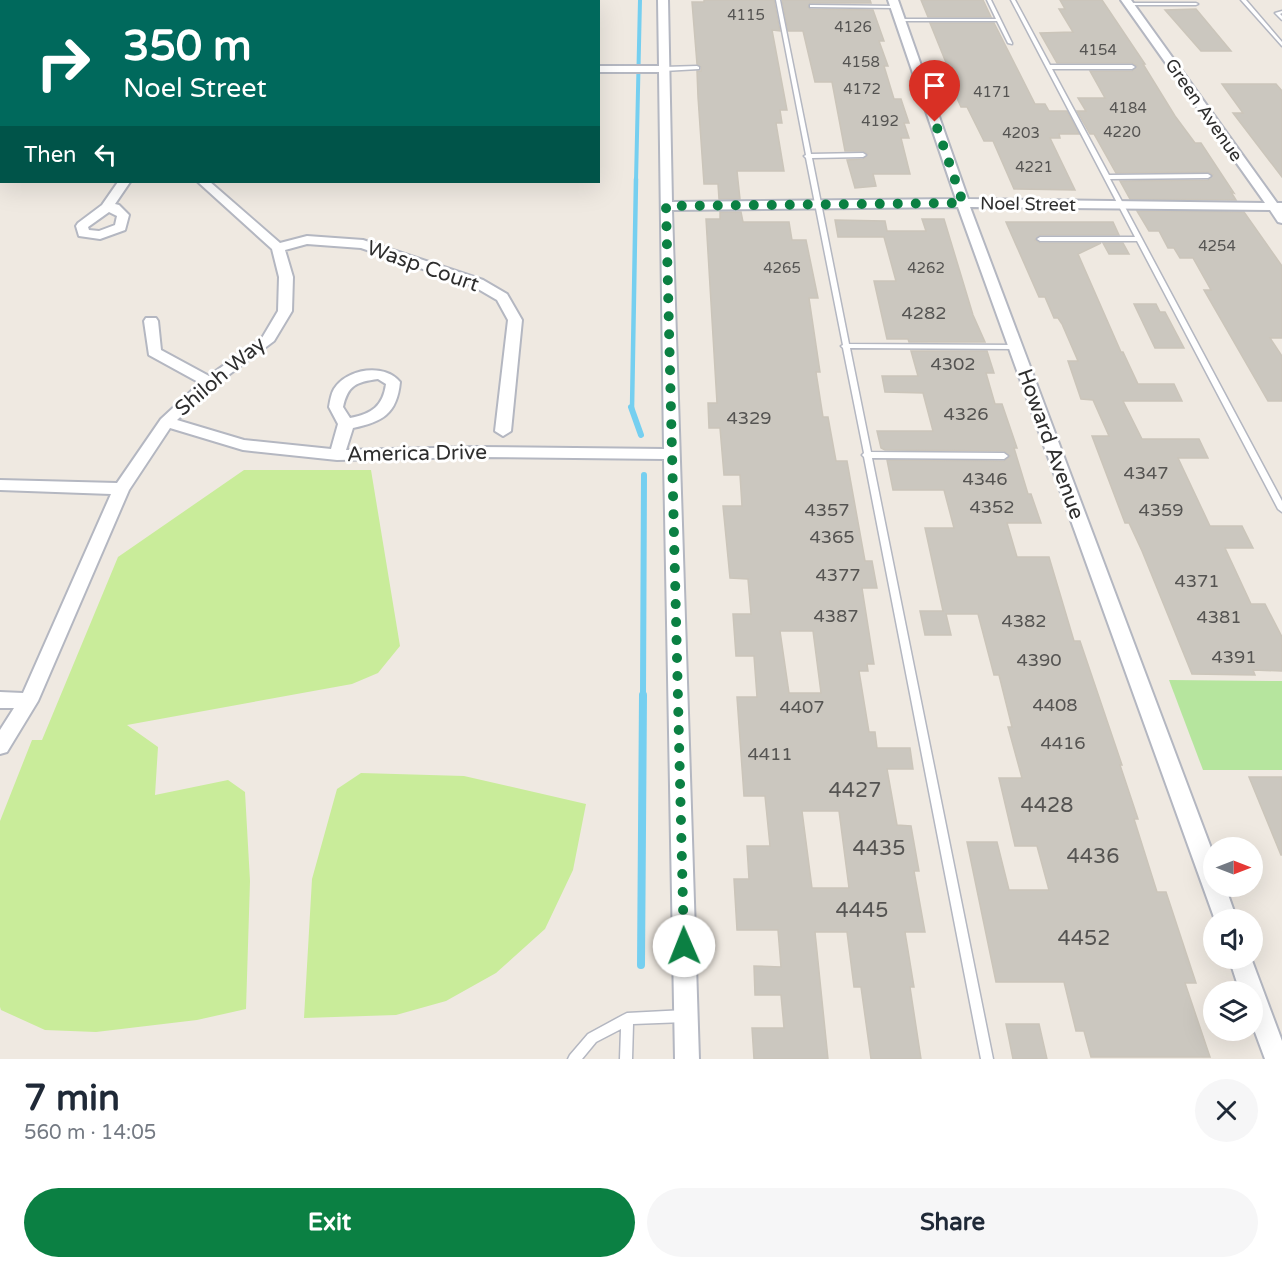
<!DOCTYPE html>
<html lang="en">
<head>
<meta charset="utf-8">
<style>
  body { margin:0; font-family:"Varela Round",sans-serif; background:#f6f6f7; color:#1f2937; height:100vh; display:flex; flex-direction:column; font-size:22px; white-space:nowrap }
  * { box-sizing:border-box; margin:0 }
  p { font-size:20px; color:#747a83 }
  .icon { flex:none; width:33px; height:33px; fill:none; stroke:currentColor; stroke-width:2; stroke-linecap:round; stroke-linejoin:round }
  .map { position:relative; height:1059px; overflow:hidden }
  .panel { display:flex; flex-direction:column; background:#fff; flex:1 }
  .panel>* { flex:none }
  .guide { position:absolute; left:0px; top:0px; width:600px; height:183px; box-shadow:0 6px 24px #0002; background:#00695c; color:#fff; overflow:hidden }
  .needle { width:39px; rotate:90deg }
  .fabs { position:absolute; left:1203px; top:837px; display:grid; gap:12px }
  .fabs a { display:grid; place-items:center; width:60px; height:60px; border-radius:50%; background:#fff; box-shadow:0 6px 24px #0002; font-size:30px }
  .pin { position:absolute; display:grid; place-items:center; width:51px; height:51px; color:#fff; margin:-62px -26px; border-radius:50% 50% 50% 0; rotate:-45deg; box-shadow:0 0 6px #0007 }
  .pin .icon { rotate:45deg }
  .me { position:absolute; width:66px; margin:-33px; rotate:359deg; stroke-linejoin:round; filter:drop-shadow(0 0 4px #0008) }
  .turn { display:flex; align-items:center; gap:21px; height:126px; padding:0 24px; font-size:27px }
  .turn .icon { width:78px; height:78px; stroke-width:2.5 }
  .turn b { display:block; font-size:42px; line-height:51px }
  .then { display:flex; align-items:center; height:57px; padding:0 24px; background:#0003; gap:12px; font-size:22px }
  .round { display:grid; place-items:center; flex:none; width:63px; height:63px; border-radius:32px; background:#f6f6f7 }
  .head { display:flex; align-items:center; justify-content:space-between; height:102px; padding:0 24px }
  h1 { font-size:36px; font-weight:800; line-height:45px }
  .cta { display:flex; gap:12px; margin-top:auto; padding:12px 24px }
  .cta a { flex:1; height:69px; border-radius:36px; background:#0b8043; color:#fff; font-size:24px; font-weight:800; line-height:69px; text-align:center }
  .cta a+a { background:#f6f6f7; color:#1f2937 }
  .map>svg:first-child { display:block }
  .green { fill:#b6e59e }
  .pitch { fill:#c9ec9a }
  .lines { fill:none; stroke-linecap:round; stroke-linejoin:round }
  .stream-far3 { stroke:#75cff0; stroke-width:4 }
  .stream-far2 { stroke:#75cff0; stroke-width:4.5 }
  .stream-far1 { stroke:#75cff0; stroke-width:6 }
  .stream { stroke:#75cff0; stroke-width:8 }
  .building { fill:#cbc7bf; stroke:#cbc5ba; stroke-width:1.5; fill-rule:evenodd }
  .service-casing { stroke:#b4b7c1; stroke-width:3 }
  .minor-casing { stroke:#b4b7c1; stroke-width:4 }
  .service { fill:#fff; fill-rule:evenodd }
  .minor { fill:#fff; fill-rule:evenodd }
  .route { stroke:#0b8043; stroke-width:10; stroke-dasharray:0 18 }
  .labels { text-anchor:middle; stroke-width:6; stroke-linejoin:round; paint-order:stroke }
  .far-number-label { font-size:15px; fill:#555452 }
  .far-street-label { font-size:18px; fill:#2e2e2e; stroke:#fff }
  .number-label { font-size:18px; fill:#555452 }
  .street-label { font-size:21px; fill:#2e2e2e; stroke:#fff }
  .near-number-label { font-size:21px; fill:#555452 }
</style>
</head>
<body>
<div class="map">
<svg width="1282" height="1059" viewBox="0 0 1282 1059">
  <rect width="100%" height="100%" fill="#efe9e1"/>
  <path class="green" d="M1169,680L1282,681V770H1203Z"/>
  <path class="pitch" d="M244,470H371L400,646L378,673L352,684L127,725L158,747L155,795L228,780L245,792L250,881L246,1009L197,1020L96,1032L45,1030L1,1010L0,1007V821L32,740H42L118,557Z
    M361,773L464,776L586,804L573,870L545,929L496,973L446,1001L396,1015L304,1018L312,879L337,789Z"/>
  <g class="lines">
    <path class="stream-far3" d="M636,181L640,0"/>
    <path class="stream-far2" d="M632,409L636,179"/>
    <path class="stream-far1" d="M631,407L641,435
      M643,696L644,475"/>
    <path class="stream" d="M641,965L643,695"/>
  </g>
  <path class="building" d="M704,0H774L780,31L772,30L787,110H780L782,123H776L784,171H737L740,199H719L718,184H704L698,97L697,71H701V67L697,64L692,2H704Z
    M782,0H870L871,3H810L808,7L810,9L873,10L884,41H879L888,66H884L894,99H901L909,123H904L909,138H901L910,174H873L876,186L855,188L847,160L863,159L868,154L863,151H845L832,82H815L803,31H788Z
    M921,0H983L991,17H928Z
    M1060,0H1102L1145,64H1143L1175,116L1195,143H1201L1234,193L1231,192L1236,200L1130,199L1120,181L1208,180L1213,175L1208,172L1116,173L1094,134H1090L1077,111H1086L1078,98H1105L1090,71H1132L1137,66L1132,63H1057L1040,33L1073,32L1059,9H1065Z
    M1196,9L1231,51H1201L1165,10Z
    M930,23H994L1035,104H1045L1049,111H1067L1079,134H1059L1060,138H1050L1075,190L1014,189L993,141H984L967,107H961L956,96L946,70H949Z
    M1222,84H1276L1282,91V177L1233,113H1243Z
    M1137,211L1244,212L1282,266V338H1270L1282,356V401H1268L1204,290H1211L1193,258H1180L1174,248H1168L1159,231H1149Z
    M720,212H741L743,222H789L792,240H806L818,298H809L820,372H816L823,417H828L836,461H847L865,561H872L877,588H862L874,664H867L868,671H859L869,732H875L877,748H910L913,769H887L897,825L911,826L919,871H914L925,932H905L914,987H910L921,1059H871L861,987H854L847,932H815L828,1059H754L752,1028H784L781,995H755L754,966L781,967L778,930H737L734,879H749L747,846H770L765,796H744L737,697H757L754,656H736L733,614H751L748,579L730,578L723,506H742L740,475H724L720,428H709L708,403H717L706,219H720ZM780,631H813L821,693H789ZM802,811H839L849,888H812Z
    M922,219H944L973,315L985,342H909L908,339H887L874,281H896L884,237H838L835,220L885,221L887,231H926Z
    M1006,222H1113L1119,235H1040L1035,240L1040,243H1101L1078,254L1121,352H1123L1138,384H1174L1182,401H1123L1142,439H1199L1208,458H1178L1210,526H1242L1253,548H1225L1251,604H1265L1282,637V671L1253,670L1255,675L1192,674L1142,551L1129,523H1125L1092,436H1109L1093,400L1081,399L1068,361H1078L1062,324L1058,318H1054L1045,297H1039Z
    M1103,243H1123L1129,254H1109Z
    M1134,304H1156L1160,312H1165L1184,348H1155Z
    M911,351H987L994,373H986L995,404H1002L1017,448H1014L1028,494H1031L1041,523H1007L1017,557H1049L1074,641H1080L1122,765H1120L1138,819H1134L1157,892H1166L1196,983H1185L1210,1057H1091L1084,1031H1076L1064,982H996L967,842H997L1009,890H1049L1037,846H1015L999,778H1022L1008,727H1012L999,675H994L978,614H946L951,635H925L920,611H943L925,528H954L944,490H893L887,460L1004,461L1010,456L1004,451L885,450L881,448L877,431H933L923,393L885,392L882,376H918Z
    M1249,777H1282V855H1281Z
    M1006,1024H1039L1047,1059H1013Z"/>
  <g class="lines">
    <g class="service-casing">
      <path id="service" d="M776,0H780L811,154L863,153L866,155L863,157L812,158L849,344L1016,345L1020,347L1016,349L850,348L871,452L1004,453L1008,456L1004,459L872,458L993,1059H981L864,457L862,455L864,453L843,348L841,346L843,345L806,158L804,156L806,155Z
        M987,0H991L1012,43V44L1008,43L997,21H899L897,20L899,19H996Z
        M1011,0H1015L1050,65H1132L1135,67L1132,69H1052L1109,175L1208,174L1211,176L1208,178L1110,179L1282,501V512L1278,509L1137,241H1040L1037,239L1040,237H1135Z
        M1241,0H1246L1282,42V46Z
        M1129,3H1196L1198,4L1196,5H1127V3Z
        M812,5L895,6L897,7L895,8L810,7V5Z
        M1282,11V13L1280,14L1282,16V20L1275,13Z
        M697,66L699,67V69L664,71L661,69L664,67Z
        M685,1010L689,1012L691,1016L689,1020L685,1022L633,1024L632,1059H620L621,1029L596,1042L582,1059H568L570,1055L588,1034L623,1015L627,1013Z"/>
    </g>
    <g class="minor-casing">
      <path id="minor" d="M217,0H227L217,2Z
        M278,0H288L278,2Z
        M394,0H404L394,2Z
        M559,0H569V2H559Z
        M658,0H668L672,202L956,199L888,0H898L968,199L1265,203L1121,0H1131L1277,203H1282V223L1278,222L1270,210L970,207L1214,856V886H1225L1237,920H1215L958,207L672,210L699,1059H675L664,459L478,457L337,460L243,450L170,428L129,490L38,701L7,752L0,754V730L14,708H0V692L23,693L111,494L0,490V480L117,483L161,419L200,383L149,355L144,321L146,318H156L158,321L161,350L209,376L262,338L278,311L279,277L272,249L198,182H210L280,243L307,236L363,240L483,280L507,294L522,320L511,431L503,436L495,431L508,320L497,300L473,286L361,248L307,244L285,250L293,277L292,311L274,341L215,385L177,420L244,440L331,449L338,424L329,407C330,401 331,394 334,389C347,368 385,363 400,382C397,414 382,422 353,428L346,450L478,447L664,449L659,72H598V66H659ZM378,379L386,384C383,406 372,414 350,418L343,407C348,385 356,382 378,379Z
        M118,182H130L115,204L119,205L129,215L125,230L100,239L79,236L76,226L78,223L102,205ZM109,212L117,216L115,225L99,231L89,230L88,227Z
        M1229,958H1251L1282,1041V1059H1265L1252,1024V992H1240Z"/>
    </g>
    <use href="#service" class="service"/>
    <use href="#minor" class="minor"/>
  </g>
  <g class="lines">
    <path class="route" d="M684,946L666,206L963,203L935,122"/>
  </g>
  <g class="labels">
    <g class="far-number-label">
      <text x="746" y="20">4115</text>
      <text x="853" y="32">4126</text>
      <text x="1098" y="55">4154</text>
      <text x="861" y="67">4158</text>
      <text x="862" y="94">4172</text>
      <text x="992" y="97">4171</text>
      <text x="1128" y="113">4184</text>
      <text x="880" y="126">4192</text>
      <text x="1122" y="137">4220</text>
      <text x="1021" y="138">4203</text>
      <text x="1034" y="172">4221</text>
      <text x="1217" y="251">4254</text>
      <text x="782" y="273">4265</text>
      <text x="926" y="273">4262</text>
    </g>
    <g class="far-street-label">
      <text transform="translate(1204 110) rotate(55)" y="6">Green Avenue</text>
      <text transform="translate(1028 204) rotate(1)" y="6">Noel Street</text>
    </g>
    <g class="number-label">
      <text x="924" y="319">4282</text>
      <text x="953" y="370">4302</text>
      <text x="966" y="420">4326</text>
      <text x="749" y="424">4329</text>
      <text x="1146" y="479">4347</text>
      <text x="985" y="485">4346</text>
      <text x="992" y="513">4352</text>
      <text x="827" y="516">4357</text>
      <text x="1161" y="516">4359</text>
      <text x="832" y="543">4365</text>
      <text x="838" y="581">4377</text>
      <text x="1197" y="587">4371</text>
      <text x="836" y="622">4387</text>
      <text x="1219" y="623">4381</text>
      <text x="1024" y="627">4382</text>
      <text x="1234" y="663">4391</text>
      <text x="1039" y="666">4390</text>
      <text x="1055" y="711">4408</text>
      <text x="802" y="713">4407</text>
      <text x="1063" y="749">4416</text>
      <text x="770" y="760">4411</text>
    </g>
    <g class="street-label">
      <text transform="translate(423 266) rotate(19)" y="7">Wasp Court</text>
      <text transform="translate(220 376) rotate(-40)" y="7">Shiloh Way</text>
      <text transform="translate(1051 444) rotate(70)" y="7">Howard Avenue</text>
      <text transform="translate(417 453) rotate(-1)" y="7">America Drive</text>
    </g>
    <g class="near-number-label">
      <text x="855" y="797">4427</text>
      <text x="1047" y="812">4428</text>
      <text x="879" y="855">4435</text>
      <text x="1093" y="863">4436</text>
      <text x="862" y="917">4445</text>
      <text x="1084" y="945">4452</text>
    </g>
  </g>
</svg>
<div class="fabs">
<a><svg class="needle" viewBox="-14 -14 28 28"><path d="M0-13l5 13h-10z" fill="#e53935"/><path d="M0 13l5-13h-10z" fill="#747a83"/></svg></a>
<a><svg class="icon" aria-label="sound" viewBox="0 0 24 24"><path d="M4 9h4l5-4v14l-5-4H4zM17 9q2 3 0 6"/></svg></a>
<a><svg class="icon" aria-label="layers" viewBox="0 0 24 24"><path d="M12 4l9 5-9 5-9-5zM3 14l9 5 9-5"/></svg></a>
</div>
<div class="pin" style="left:935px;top:122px;background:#d93025"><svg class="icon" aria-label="arrive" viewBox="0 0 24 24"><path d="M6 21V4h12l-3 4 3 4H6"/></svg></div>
<svg class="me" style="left:684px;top:946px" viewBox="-20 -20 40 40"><circle r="19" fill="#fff"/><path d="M0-13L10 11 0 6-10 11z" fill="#0b8043"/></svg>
<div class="guide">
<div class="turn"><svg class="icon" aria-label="right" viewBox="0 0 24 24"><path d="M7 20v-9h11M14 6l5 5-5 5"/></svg><div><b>350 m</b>Noel Street</div></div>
<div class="then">Then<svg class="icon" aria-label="left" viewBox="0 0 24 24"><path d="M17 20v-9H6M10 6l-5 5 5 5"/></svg></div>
</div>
</div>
<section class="panel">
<div class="head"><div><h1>7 min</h1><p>560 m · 14:05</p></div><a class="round"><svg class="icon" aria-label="close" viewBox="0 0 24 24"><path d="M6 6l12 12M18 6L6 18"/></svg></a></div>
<div class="cta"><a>Exit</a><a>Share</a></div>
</section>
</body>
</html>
